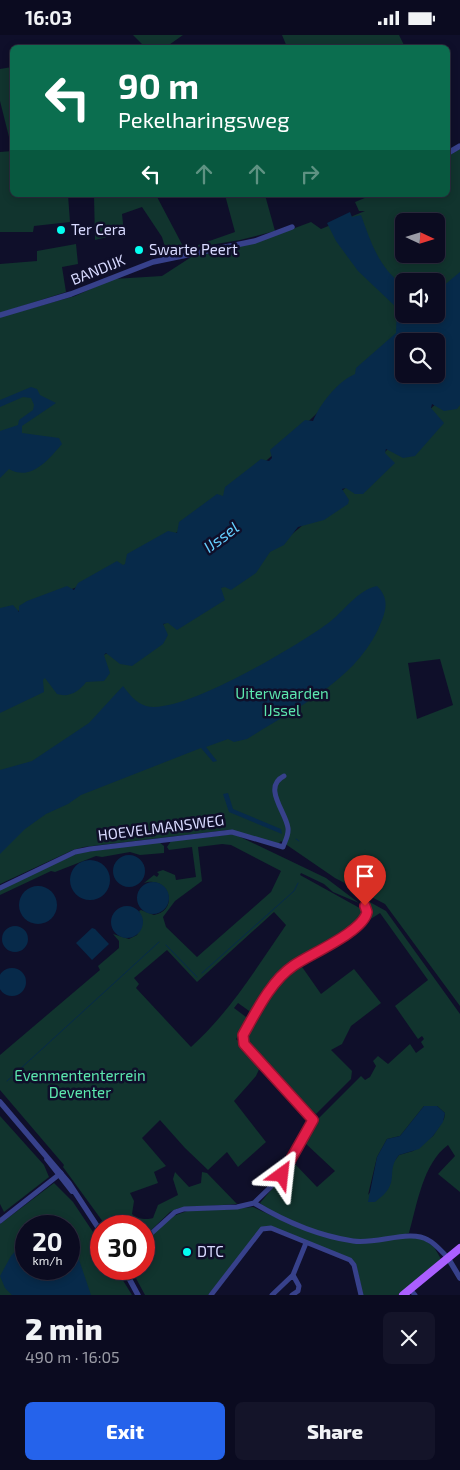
<!DOCTYPE html>
<html lang="en">
<head>
<meta charset="utf-8">
<style>
  body { margin:0; font-family:"Exo 2",sans-serif; background:#141429; color:#f1f3f6; height:100vh; display:flex; flex-direction:column; font-size:19px; white-space:nowrap }
  * { box-sizing:border-box; margin:0 }
  p { font-size:16px; color:#9a9ba5 }
  .icon { flex:none; width:28px; height:28px; fill:none; stroke:currentColor; stroke-width:2; stroke-linecap:round; stroke-linejoin:round }
  .map { position:relative; height:1260px; overflow:hidden }
  .panel { display:flex; flex-direction:column; background:#0b0b20; flex:1 }
  .panel>* { flex:none }
  .guide { position:absolute; left:10px; top:10px; width:440px; height:152px; border-radius:8px; box-shadow:0 2px 8px #0003,0 0 0 1px #2b2b3e; background:#0b6e4f; color:#fff; overflow:hidden }
  .needle { width:32px; rotate:94deg }
  .controls { position:absolute; left:395px; top:178px; display:grid; gap:10px }
  .controls a { display:grid; place-items:center; width:50px; height:50px; border-radius:8px; background:#0b0b20; box-shadow:0 2px 8px #0003,0 0 0 1px #2b2b3e; font-size:25px }
  .speed { position:absolute; left:15px; top:1180px; display:flex; gap:10px; font-size:25px; font-weight:700; text-align:center }
  .speed>* { display:grid; place-content:center; width:65px; height:65px; border-radius:50%; background:#0b0b20; box-shadow:0 2px 8px #0003,0 0 0 1px #2b2b3e; line-height:1 }
  .speed small { font-size:12px; font-weight:400 }
  .speed .limit { border:8px solid #d22; background:#fff; color:#111 }
  .pin { position:absolute; display:grid; place-items:center; width:42px; height:42px; color:#fff; margin:-51px -21px; border-radius:50% 50% 50% 0; rotate:-45deg; box-shadow:0 0 5px #0007 }
  .pin .icon { rotate:45deg }
  .me { position:absolute; width:55px; margin:-28px; rotate:30deg; stroke-linejoin:round; filter:drop-shadow(0 0 4px #0008) }
  .turn { display:flex; align-items:center; gap:18px; height:105px; padding:0 25px; font-size:22px }
  .turn .icon { width:65px; height:65px; stroke-width:2.5 }
  .turn b { display:block; font-size:35px; line-height:42px }
  .lanes { display:flex; align-items:center; height:48px; padding:0 25px; background:#0003; justify-content:center; gap:25px; direction:ltr }
  .lanes .off { opacity:.35 }
  .round { display:grid; place-items:center; flex:none; width:52px; height:52px; border-radius:8px; background:#141429 }
  .headline { display:flex; align-items:center; justify-content:space-between; height:85px; padding:0 25px }
  h1 { font-size:30px; font-weight:800; line-height:38px }
  .cta { display:flex; gap:10px; margin-top:auto; padding:10px 25px }
  .cta a { flex:1; height:58px; border-radius:8px; background:#2563eb; color:#fff; font-size:20px; font-weight:800; line-height:58px; text-align:center }
  .cta a+a { background:#141429; color:#f1f3f6 }
  .status { display:flex; justify-content:space-between; align-items:center; height:35px; padding:0 25px; background:#0b0b20; direction:ltr }
  .status svg { height:14px; fill:currentColor }
  .map>svg:first-child { display:block }
  .green { fill:#11342e; fill-rule:evenodd }
  .water { fill:#072a4a; fill-rule:evenodd }
  .lines { fill:none; stroke-linecap:round; stroke-linejoin:round }
  .stream { stroke:#072a4a; stroke-width:1 }
  .minor { stroke:#37418b; stroke-width:5 }
  .tertiary { stroke:#37418b; stroke-width:5.5 }
  .primary { stroke:#aa5fff; stroke-width:8 }
  .route-casing { stroke:#92132f; stroke-width:12 }
  .route { stroke:#e11d48; stroke-width:9 }
  .poi-dot { fill:#04fff1; stroke:#0f0f2a; stroke-width:2 }
  .labels { text-anchor:middle; stroke-width:5; stroke-linejoin:round; paint-order:stroke }
  .poi-label { font-size:15px; fill:#d8daff; stroke:#0f0f2a; text-anchor:start }
  .street-label { font-size:15px; fill:#d8daff; stroke:#0f0f2a }
  .park-label { font-size:15px; fill:#5ce7ae; stroke:#0f0f2a }
  .water-label { font-size:16px; font-style:italic; fill:#66d0ff; stroke:#0f0f2a }
</style>
</head>
<body>
<div class="status"><b>16:03</b><svg viewBox="0 0 49 12"><path d="M0 12V9h3v3zM5 12V6h3v6zM10 12V3h3v9zM15 12V0h3v12zM26 1h20v11H26zM47 4h2v5h-2z"/></svg></div>
<div class="map">
<svg width="460" height="1260" viewBox="0 0 460 1260">
  <rect width="100%" height="100%" fill="#0f0f2a"/>
  <path class="green" d="M133,0H183L166,12H145Z
    M282,0H399L405,12H287Z
    M12,32V114L0,66V34Z
    M460,114V244L436,262V246H404V279H418C326,367 239,466 126,529C92,547 54,561 18,576L0,580V282L75,261L113,244L162,241L199,217L279,199L311,187L321,194L365,176H359L355,167L372,160H448V121ZM404,186H436V219H404Z
    M12,116V160H68L70,187L34,191L33,197H0V117Z
    M94,160H156L185,215L167,219L162,202L142,172L122,179L124,198L95,205Z
    M225,160H265L275,196L240,205L198,212V210L235,197Z
    M76,209L78,229L62,232L66,257L0,278V229L37,226V216Z
    M460,346V971L385,869L335,843L281,806L278,809L228,795L84,812L73,815L0,849V655C36,645 73,634 108,618C244,556 352,448 460,346ZM440,624L453,670L417,684L408,628Z
    M234,799L326,843L359,868L333,857L324,849L301,838L300,840L365,876L362,884L345,898L295,927L252,978L238,968L234,973L250,985L236,1004L261,1030L256,1041L234,1066L266,1107L238,1132L227,1117L208,1135L185,1113L160,1085L142,1103L166,1131L154,1137L158,1148L130,1158L134,1166L132,1179C136,1184 147,1185 153,1183L158,1170L178,1160L173,1144L175,1137L189,1152L201,1148L202,1137L207,1138L237,1169L179,1173L170,1177L144,1202V1191H106L63,1132L64,1130L0,1055V1020L100,935L98,931L119,913V906L113,899L129,904L137,900L143,887L139,876L141,875L154,880C180,875 169,840 144,848L154,840L157,842L159,839L157,837L163,835L175,840L176,845L196,842L192,812L169,815L167,812L171,806ZM222,809L231,810L281,836L271,857L197,922L166,892L163,882L175,866L202,846L198,812ZM274,877L286,890C257,932 230,977 191,1012L136,953L139,949L134,943L167,915L197,947Z
    M159,807L164,811V818L140,820L130,817L102,822L96,821L55,837L51,836L0,860V854L78,818Z
    M348,855L386,876L460,979V1157L438,1139L455,1121L448,1110C423,1128 417,1170 409,1198C393,1203 374,1207 358,1205C330,1203 281,1187 260,1168L294,1128L317,1152L335,1136L304,1107L315,1087L361,1041L365,1045L370,1042L376,1031L373,1026L378,1021L388,1029L410,1009L416,1018L424,1012L421,1007L424,1004L422,1001L418,1004L395,971L428,945L380,878L363,889L368,880L366,870ZM424,1071H437L445,1078L444,1084L433,1101L413,1116L399,1120L368,1160L377,1122L387,1104L400,1101Z
    M300,929L321,959L354,934L381,968L351,991L342,1009L331,1015L352,1036L351,1044L316,1079L294,1060L247,1008L246,1003C252,983 282,939 300,929Z
    M0,1081L44,1130L49,1142L4,1177L0,1169Z
    M54,1148L73,1167L101,1209V1234H116L132,1260H0V1189ZM26,1191H69V1234H26Z
    M253,1172L299,1193L368,1208L409,1202L423,1204L434,1212L441,1224L398,1260H363L356,1229L267,1191L261,1194L208,1260H145L131,1234H144V1207L173,1181L190,1175H219Z"/>
  <path class="water" d="M350,177L352,182L361,180C371,208 379,233 404,251V279H436V257L460,237V370L457,374L444,376L432,369L431,373L444,388L415,421L403,423L386,414L385,418L395,428L363,459H355L346,453L342,454L349,465L348,469L324,485L298,492L284,510L270,517L256,538L231,555L225,552L221,553L225,565L177,595L168,588L163,589L168,600L163,609L132,631L120,629L106,618L104,620L110,638L104,646L86,647C80,656 69,663 57,659L45,643L43,645L44,657L0,678V573L13,570L19,577V571L27,566L67,551L74,555L78,548L117,526L123,530L125,529L127,519L168,496L177,498L179,487L217,459L223,461L225,452L261,424L269,426L272,423L270,415L305,385L313,386C320,369 337,347 355,339L356,333L396,298L397,273L358,236L336,206L327,188ZM404,306H436V339H404Z
    M31,352L37,354L40,360L56,368L22,391V398L59,403L62,409C49,424 31,447 9,434L0,443V396L18,390L19,385L33,375L34,370L31,363L23,362L0,372V365Z
    M377,551C388,562 387,572 382,585C361,643 296,673 247,704L234,707L228,704L206,712L217,726L213,727L201,713L81,760L68,769L46,779L25,794L0,819V735L32,726L89,688L123,651C129,659 136,668 146,671C180,681 297,611 327,589C344,577 357,555 377,551Z
    M228,758L233,774L281,794L282,799L229,777L223,759Z
    M113 836a16 16 0 1 1 32 0a16 16 0 1 1-32 0Z
    M70 845a20 20 0 1 1 40 0a20 20 0 1 1-40 0Z
    M137 863a16 16 0 1 1 32 0a16 16 0 1 1-32 0Z
    M19 870a19 19 0 1 1 38 0a19 19 0 1 1-38 0Z
    M111 887a16 16 0 1 1 32 0a16 16 0 1 1-32 0Z
    M2 904a13 13 0 1 1 26 0a13 13 0 1 1-26 0Z
    M92,893L95,894L109,909L92,925L76,908Z
    M-2 947a14 14 0 1 1 28 0a14 14 0 1 1-28 0Z
    M424,1071H437L445,1078L443,1087L433,1101L419,1114L399,1120C384,1138 403,1147 375,1167H368L377,1122L387,1104L400,1101Z
    M69,1202L73,1207L91,1260H12L5,1253L0,1241L11,1221L26,1204V1234H69Z"/>
  <g class="lines">
    <path class="stream" d="M296,804L299,806
      M166,910L197,942
      M202,938L294,856L298,848
      M7,1046L159,907"/>
    <path class="minor" d="M0,853L75,817L90,814L232,797L283,812C285,806 289,800 288,793C286,777 262,752 284,741
      M254,1168L283,1140L313,1085L244,1009L243,1000C256,977 271,946 293,931C310,919 363,897 367,877L365,871
      M0,1186L61,1138
      M144,1205L175,1177L184,1174L237,1172L254,1168C284,1186 319,1201 353,1206C376,1210 410,1194 428,1205C436,1209 442,1217 448,1223
      M410,1254L415,1260
      M211,1260L262,1194L271,1193L350,1225L354,1230L361,1260
      M272,1260L293,1240L306,1208
      M292,1260L298,1256L299,1251L293,1240"/>
    <path class="tertiary" d="M448,118L460,111
      M0,280L71,259L153,227L255,206L292,192
      M0,1067L69,1148L101,1197
      M47,1124L72,1156
      M448,1223L460,1243
      M124,1234L138,1260"/>
    <path class="primary" d="M403,1260L460,1213"/>
  </g>
  <g class="lines">
    <g class="route-casing">
      <path id="route" d="M282,1140L313,1085L244,1009L243,1000C256,977 271,946 293,931C310,919 363,897 367,877L365,871"/>
    </g>
    <use href="#route" class="route"/>
  </g>
  <g class="poi-dot">
    <circle cx="61" cy="195" r="5"/>
    <circle cx="139" cy="215" r="5"/>
    <circle cx="187" cy="1217" r="5"/>
  </g>
  <g class="labels">
    <g class="poi-label">
      <text x="71" y="200">Ter Cera</text>
      <text x="149" y="220">Swarte Peert</text>
      <text x="197" y="1222">DTC</text>
    </g>
    <g class="street-label">
      <text transform="translate(98 235) rotate(-22)" y="5">BANDIJK</text>
      <text transform="translate(161 793) rotate(-7)" y="5">HOEVELMANSWEG</text>
    </g>
    <g class="park-label">
      <text x="282" y="664">Uiterwaarden<tspan x="282" dy="17">IJssel</tspan></text>
      <text x="80" y="1046">Evenmententerrein<tspan x="80" dy="17">Deventer</tspan></text>
    </g>
    <g class="water-label">
      <text transform="translate(221 502) rotate(-37)" y="6">IJssel</text>
    </g>
  </g>
</svg>
<div class="controls">
<a><svg class="needle" viewBox="-14 -14 28 28"><path d="M0-13l5 13h-10z" fill="#e53935"/><path d="M0 13l5-13h-10z" fill="#9a9ba5"/></svg></a>
<a><svg class="icon" aria-label="sound" viewBox="0 0 24 24"><path d="M4 9h4l5-4v14l-5-4H4zM17 9q2 3 0 6"/></svg></a>
<a><svg class="icon" aria-label="search" viewBox="0 0 24 24"><circle cx="10" cy="10" r="6"/><path d="M15 15l6 6"/></svg></a>
</div>
<div class="speed"><div>20<small>km/h</small></div><div class="limit">30</div></div>
<div class="pin" style="left:365px;top:871px;background:#d93025"><svg class="icon" aria-label="arrive" viewBox="0 0 24 24"><path d="M6 21V4h12l-3 4 3 4H6"/></svg></div>
<svg class="me" style="left:282px;top:1140px" viewBox="-20 -20 40 40"><path d="M0-17L14 15 0 8-14 15z" fill="#e11d48" stroke="#fff" stroke-width="4"/></svg>
<div class="guide">
<div class="turn"><svg class="icon" aria-label="left" viewBox="0 0 24 24"><path d="M17 20v-9H6M10 6l-5 5 5 5"/></svg><div><b>90 m</b>Pekelharingsweg</div></div>
<div class="lanes"><svg class="icon" aria-label="left" viewBox="0 0 24 24"><path d="M17 20v-9H6M10 6l-5 5 5 5"/></svg><svg class="icon off" aria-label="ahead" viewBox="0 0 24 24"><path d="M12 20V5M6 11l6-6 6 6"/></svg><svg class="icon off" aria-label="ahead" viewBox="0 0 24 24"><path d="M12 20V5M6 11l6-6 6 6"/></svg><svg class="icon off" aria-label="right" viewBox="0 0 24 24"><path d="M7 20v-9h11M14 6l5 5-5 5"/></svg></div>
</div>
</div>
<section class="panel">
<div class="headline"><div><h1>2 min</h1><p>490 m · 16:05</p></div><a class="round"><svg class="icon" aria-label="close" viewBox="0 0 24 24"><path d="M6 6l12 12M18 6L6 18"/></svg></a></div>
<div class="cta"><a>Exit</a><a>Share</a></div>
</section>
</body>
</html>
